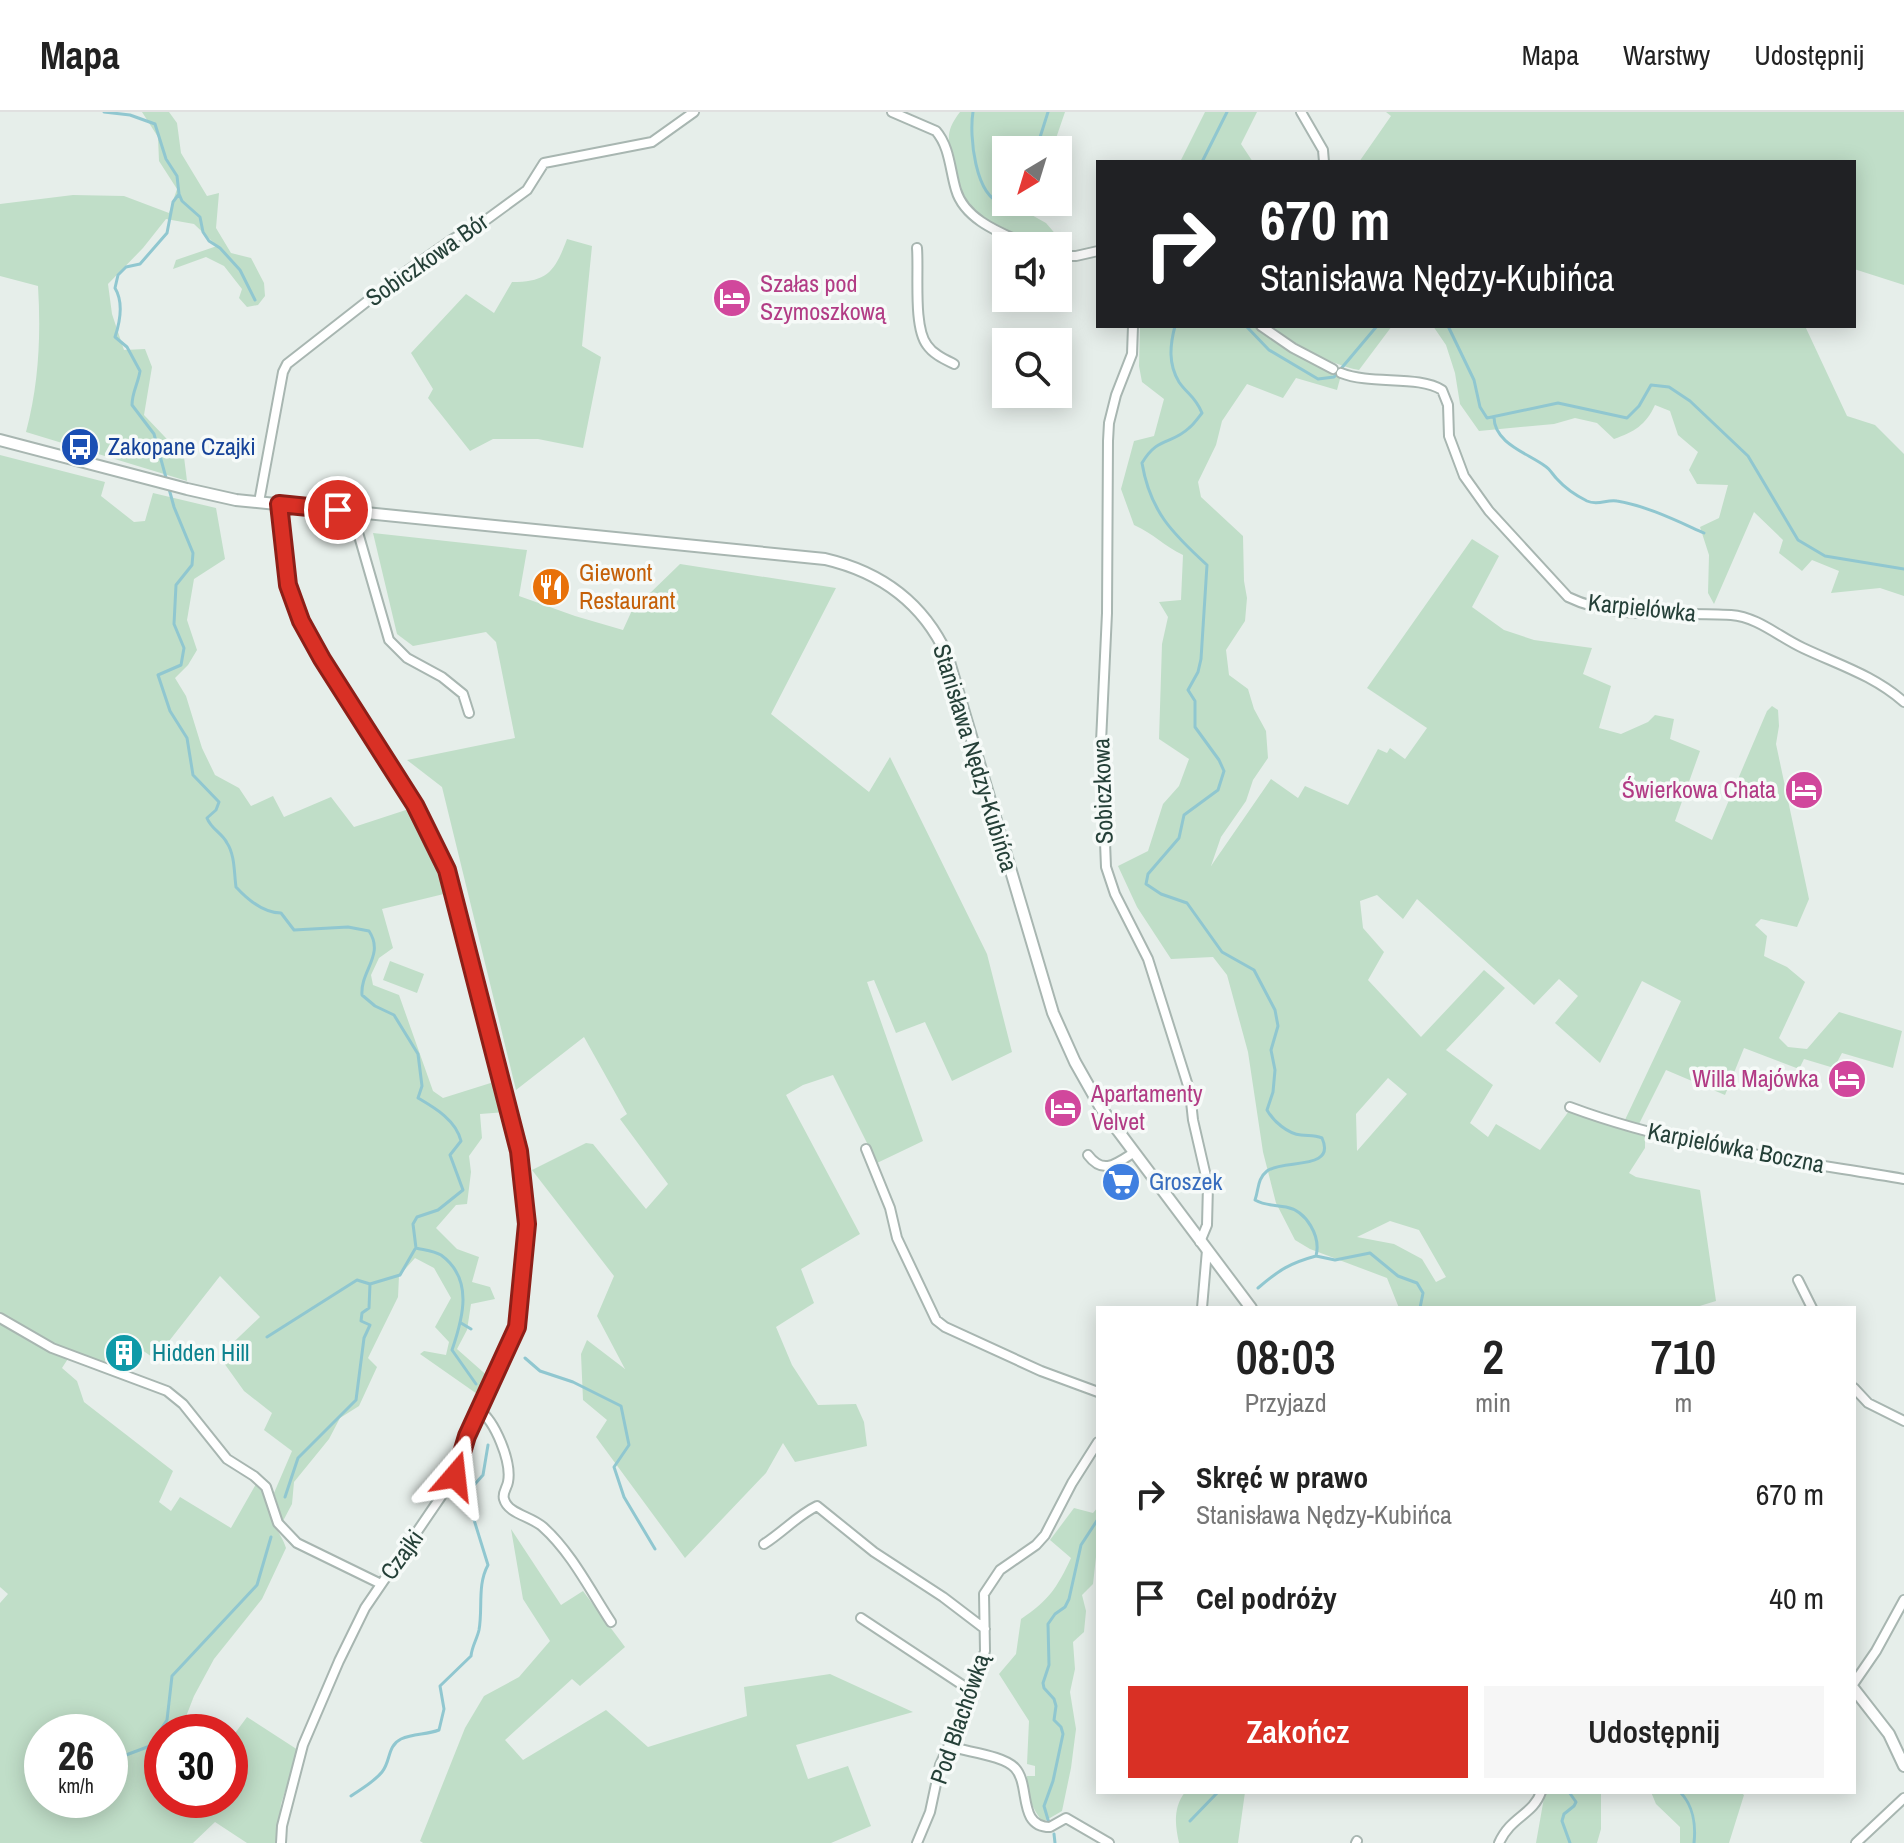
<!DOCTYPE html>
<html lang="pl">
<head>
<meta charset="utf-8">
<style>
  body { margin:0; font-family:"Archivo Narrow",sans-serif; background:#f6f6f6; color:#222; height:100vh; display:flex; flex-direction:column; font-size:30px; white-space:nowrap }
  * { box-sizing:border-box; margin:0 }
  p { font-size:26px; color:#767676 }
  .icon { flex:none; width:44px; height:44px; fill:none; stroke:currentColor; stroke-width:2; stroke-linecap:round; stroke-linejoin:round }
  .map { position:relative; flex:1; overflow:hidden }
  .panel { position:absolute; left:1096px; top:1194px; width:760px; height:488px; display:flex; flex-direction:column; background:#fff; border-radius:0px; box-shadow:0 4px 20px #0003 }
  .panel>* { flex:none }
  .banner { position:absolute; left:1096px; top:48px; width:760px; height:168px; border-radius:0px; box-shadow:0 4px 20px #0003; background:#202124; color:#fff; overflow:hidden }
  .needle { width:52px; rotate:218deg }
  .fabs { position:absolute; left:992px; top:24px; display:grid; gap:16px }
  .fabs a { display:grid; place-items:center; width:80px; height:80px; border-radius:0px; background:#fff; box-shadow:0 4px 20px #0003; font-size:40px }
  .speed { position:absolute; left:24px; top:1602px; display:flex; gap:16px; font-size:40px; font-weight:700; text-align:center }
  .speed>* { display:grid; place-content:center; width:104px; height:104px; border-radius:50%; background:#fff; box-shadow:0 4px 20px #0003; line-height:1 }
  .speed small { font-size:20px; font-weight:400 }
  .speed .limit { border:12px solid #d22; background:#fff; color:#111 }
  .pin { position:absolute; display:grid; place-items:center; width:68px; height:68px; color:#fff; margin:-34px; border:4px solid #fff; border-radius:50%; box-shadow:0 2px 8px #0007 }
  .me { position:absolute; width:88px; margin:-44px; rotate:17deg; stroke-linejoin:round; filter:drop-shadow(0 0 6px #0008) }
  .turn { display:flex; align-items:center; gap:28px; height:168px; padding:0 32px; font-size:36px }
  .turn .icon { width:104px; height:104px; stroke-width:2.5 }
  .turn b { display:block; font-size:56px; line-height:68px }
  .eta { display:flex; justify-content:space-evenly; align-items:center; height:136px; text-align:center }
  .eta b { font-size:48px; font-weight:600; line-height:56px }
  .primary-button { display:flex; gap:16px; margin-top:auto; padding:16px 32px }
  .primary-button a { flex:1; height:92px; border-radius:0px; background:#d93025; color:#fff; font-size:32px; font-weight:600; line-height:92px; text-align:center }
  .primary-button a+a { background:#f6f6f6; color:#222 }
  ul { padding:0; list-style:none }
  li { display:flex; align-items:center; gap:24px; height:104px; padding:0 32px }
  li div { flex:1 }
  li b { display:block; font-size:30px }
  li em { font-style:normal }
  header { display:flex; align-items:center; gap:48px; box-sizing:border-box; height:112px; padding:0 40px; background:#fff; border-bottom:2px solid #e0e0e0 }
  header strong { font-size:38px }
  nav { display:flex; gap:44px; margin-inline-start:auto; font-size:28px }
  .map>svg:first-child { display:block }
  .green { fill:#c0dec8; fill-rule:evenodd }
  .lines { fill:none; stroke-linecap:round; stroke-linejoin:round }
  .stream { stroke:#90c7d0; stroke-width:3 }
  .minor-casing { stroke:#a8b6b1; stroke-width:12 }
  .tertiary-casing { stroke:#a8b6b1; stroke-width:14 }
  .minor { stroke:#fff; stroke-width:8 }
  .tertiary { stroke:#fff; stroke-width:10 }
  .route-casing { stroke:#8d1f18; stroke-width:20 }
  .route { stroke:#d93025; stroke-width:14 }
  .labels { text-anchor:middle; stroke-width:7; stroke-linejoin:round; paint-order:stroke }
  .street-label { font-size:24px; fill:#254038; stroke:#f6faf8 }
  .hotel-label { font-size:24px; fill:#b23c85; stroke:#f6faf8; text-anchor:start }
  .transit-label { font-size:24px; fill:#164399; stroke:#f6faf8; text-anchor:start }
  .food-label { font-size:24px; fill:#c56008; stroke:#f6faf8; text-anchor:start }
  .shop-label { font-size:24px; fill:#366cbe; stroke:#f6faf8; text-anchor:start }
  .culture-label { font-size:24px; fill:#0d838f; stroke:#f6faf8; text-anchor:start }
</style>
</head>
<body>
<header>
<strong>Mapa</strong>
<nav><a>Mapa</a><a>Warstwy</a><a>Udostępnij</a></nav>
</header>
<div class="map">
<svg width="1904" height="1731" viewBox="0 0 1904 1731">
  <rect width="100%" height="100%" fill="#e6eeea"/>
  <path class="green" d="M142,0H169L177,11L181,41L207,84L219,81L216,116L231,141L251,146L264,171L265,184L258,193L247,195L239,186L242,177L224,154L206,145L173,157L176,148L217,134L194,112L166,107L143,136L108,172L112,202L124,238L145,237L152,255L144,303L184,345L187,369L26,320C39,271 41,223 38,174L0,164V92L73,83L124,84L169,101L177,77L159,49L158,25Z
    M960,0H1065L1052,38H1006V90H1016L1014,93L1046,111L1058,125L1057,134C1030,134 969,109 959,84C955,74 958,62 955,52C948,29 944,21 960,0Z
    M1205,0H1257L1241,32L1253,50H1180Z
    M1386,0H1904V173L1854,157V50H1359L1391,4Z
    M567,127L592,134L582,234L601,245L583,336L538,327H493L470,339L428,286L433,277L411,241L466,182L494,201L512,170C548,170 555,159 567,127Z
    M1140,214H1258L1303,244L1341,263L1337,278L1296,266L1283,286L1247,272L1222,309L1216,333L1198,370L1201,385L1243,424L1244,469L1247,486L1245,509L1226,538L1229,563L1248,577L1254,597L1266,619L1268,646L1253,668L1246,689L1221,725L1211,754L1271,667L1298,686L1305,674L1348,693L1378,637L1387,641L1390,636L1405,647L1427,616L1367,576L1472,427L1499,444L1472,495L1504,518L1534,528L1592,536L1583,562L1611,574L1599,616L1621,622L1648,610L1655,603L1674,607L1670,627L1700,639L1675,709L1712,728L1767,599L1772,594L1778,598L1779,614L1776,632L1809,787L1797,815L1761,807L1755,813L1767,824L1764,844L1787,855L1805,870L1779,926L1788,935L1807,937L1839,900L1902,919L1893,956L1842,941L1834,956L1804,947L1799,957L1744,936L1725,983L1666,958L1638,1014L1624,1010L1681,889L1642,869L1600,951L1555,911L1578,884L1559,867L1534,893L1417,787L1403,807L1377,783L1360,789L1363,816L1384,840L1368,868L1421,925L1484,858L1505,876L1446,938L1493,973L1470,1011L1488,1025L1496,1012L1540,1038L1569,999L1645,1024V1036L1629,1061L1636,1065L1700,1078L1716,1189L1693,1196H1399L1387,1166L1310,1137L1295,1128L1276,1091L1263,1040L1248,940L1227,863L1213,845L1171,847L1137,795L1118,754L1148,739L1163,692L1179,674L1189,647L1159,627L1162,532L1168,505L1159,490L1181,488L1183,443C1164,434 1154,422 1134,413L1121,377L1134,329L1154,324L1164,287L1142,270L1139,254ZM1388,966L1407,982L1357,1039L1356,1002ZM1390,1109L1419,1118L1446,1165L1436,1170L1422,1147L1394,1132L1357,1125Z
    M1269,214H1392L1359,258C1325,251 1297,232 1269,214Z
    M1433,214H1805L1847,304L1875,313L1904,342V484L1880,476L1831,481L1839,459L1812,448L1802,459L1779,441L1783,428L1754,400L1714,492L1708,481L1709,443L1700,415L1719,406L1728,373L1697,372L1689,358L1698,340L1678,323L1670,299L1655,293C1646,313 1634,320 1614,327L1597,311L1575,306L1554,312L1479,319L1460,292L1455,261L1446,233Z
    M0,343L105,370L101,384L134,410L145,409L153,381L216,396L225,447L194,467L187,508L197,538L188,553L175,566L186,584L202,636L215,663L239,676L251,694L273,684L284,705L331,685L354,715L412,696L435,741L448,781L382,797L393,836L379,846L371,863L373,873L399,883L433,979L443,986L497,969L506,1000L480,1002L482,1026L469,1044L471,1060L467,1092L456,1093L436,1116L457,1137L479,1145L472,1170L490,1175L495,1187L471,1192L467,1218L457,1237L491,1267L480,1284L420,1242L424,1239L446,1243L449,1230L435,1215L451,1186L434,1156L415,1146L399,1164L398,1185L368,1246L377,1255L359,1294L340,1306L329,1327L294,1370L292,1392L283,1409L274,1381L292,1339L264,1318L272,1301L244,1279L219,1244L260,1205L220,1164L155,1247L119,1222L110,1235L102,1257L71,1242L62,1256L77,1269L84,1290L173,1359L159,1390L171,1399L180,1385L231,1416L256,1372C274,1391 265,1397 274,1413C279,1421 283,1427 286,1436L262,1487L214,1547L194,1584L180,1620H162V1688H230V1628L247,1605L298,1638L281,1692L276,1731H247L215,1710L193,1731H0V1491L8,1482L0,1475ZM42,1620H110V1688H42Z
    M373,421L527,438L519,484L575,504L623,518L639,483L646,485L680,452L836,476L771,602L869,680L890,645L987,842L1012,940L952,969L925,910L896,921L874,868L867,870L923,1029L877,1051L833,963L803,973L786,983L860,1122L801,1157L814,1191L776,1215L792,1253L818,1293L856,1292L864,1310L867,1334L795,1350L783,1331L766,1361L685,1446L596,1325L607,1308L583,1288L581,1242L587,1228L625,1257L597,1204L614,1164L532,1058L586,1031L593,1032L646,1097L668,1072L620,1007L627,1002L584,925L516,978L442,675L407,648L515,626L496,530L486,520L413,534L397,522Z
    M390,849L424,862L417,881L383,868Z
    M1098,1395V1427L1093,1472L1082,1483L1086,1499L1084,1520L1073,1530L1075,1557L1070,1580L1076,1617L1071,1656L1062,1699L1043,1710C1032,1697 1026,1681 1027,1664H1035V1654L1027,1652L1029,1609L999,1562L1016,1542L1021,1507C1049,1488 1057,1476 1071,1446L1050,1428L1074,1396L1093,1401Z
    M511,1417L561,1493L583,1479L625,1535L580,1574L572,1567L505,1628L523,1648L606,1598L648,1635L747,1604L744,1575L830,1562L913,1600L796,1633L808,1667L848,1654L871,1714L831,1731H423L420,1729L465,1616L484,1584L519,1565L550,1529L523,1487Z
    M1185,1680H1245L1238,1731H1179C1175,1713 1173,1696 1185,1680Z
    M1545,1680H1601V1717L1597,1731H1536Z
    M1651,1680H1740L1744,1683L1729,1731H1680V1715L1656,1692Z"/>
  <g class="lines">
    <path class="stream" d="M104,0L130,3L155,12L166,47L177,64L179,82L173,90L167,121L140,152L126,155L118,163L115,176C124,191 120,210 115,225L127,235L140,259C138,272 132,280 132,293L154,322L174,395L193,441L192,453L176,473L174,512L184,536L181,553L158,563L170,599L187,626L193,663L219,690L216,698L207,706C211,717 222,721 227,731C235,743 234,761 236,775C247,787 264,801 281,801L294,818L348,815L369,819C385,843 360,859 362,883L375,894L394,903L418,942L422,974L418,986C435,996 456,1008 461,1029L450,1043L463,1078L438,1098L417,1105L413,1112L416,1136C424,1138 434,1139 441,1143C474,1167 463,1206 452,1238L476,1272
      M973,0C969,23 975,85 1002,91L1006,88
      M1036,38L1048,0
      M1202,50L1227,0
      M179,82L182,89L200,105L203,120L209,129L220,136L240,158L255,188
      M1175,214C1170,233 1168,252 1179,270C1187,282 1195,284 1202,301C1198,306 1194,312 1189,316C1171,333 1158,324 1142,351C1150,399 1172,421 1207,453L1201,547L1198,560L1188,578L1195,589V615L1219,648L1224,659L1218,678L1184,703L1179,726L1148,762L1146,772L1161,782L1187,791L1222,840L1254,858L1275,898L1278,914L1271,938L1275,958L1273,980L1267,998C1273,1009 1288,1022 1301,1023C1309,1024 1314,1023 1322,1026C1337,1059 1283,1047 1267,1059C1257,1067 1259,1077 1255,1088C1266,1094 1275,1093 1286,1095C1307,1099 1321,1125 1316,1144L1335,1148L1370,1141L1398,1164L1417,1171L1423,1181L1420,1196
      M1246,214L1269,238L1318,267L1334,265L1377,214
      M1448,214L1474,268L1480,295L1487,306L1558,291L1627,306L1639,294L1651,273L1669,275L1690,289L1748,344L1798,428L1825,444L1904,457
      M1494,305C1494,331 1527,341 1545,354C1550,357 1553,363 1557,367C1565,376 1577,384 1587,389C1598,394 1607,387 1617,389C1647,394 1677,409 1704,421
      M1258,1176C1279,1158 1290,1151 1316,1144
      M461,1211L471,1217
      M267,1225L357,1168L370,1172
      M525,1246L540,1259L573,1270L621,1294L629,1333L614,1355L624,1385L655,1437
      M285,1385L298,1346L356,1288L364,1226L370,1213L361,1209L362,1201L369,1196L370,1172L400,1163L415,1137
      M110,1649L150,1634L167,1608L172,1564L257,1473L271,1425
      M1569,1680L1576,1690L1574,1694L1564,1702L1562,1709L1570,1731
      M1680,1680C1693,1693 1696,1713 1694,1731
      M351,1684C361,1677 374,1670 382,1660C391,1649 387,1634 401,1627C414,1621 426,1623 439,1618L444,1597L440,1574L471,1544C472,1534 477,1527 479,1518C483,1496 477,1473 488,1453L466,1382L483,1363L488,1333
      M1190,1709L1218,1680
      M1049,1711L1044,1694L1053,1669L1063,1622L1061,1615L1054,1608L1056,1594L1054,1587L1044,1576L1043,1571L1049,1553L1048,1512L1055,1502L1065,1495L1069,1487L1081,1433L1098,1407
      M1054,1722L1055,1731"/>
    <g class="minor-casing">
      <path id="minor" d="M892,0L936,19C950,35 950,59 956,78C965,109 1004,122 1030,134
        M1301,0L1323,38L1324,50
        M917,136C919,160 913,215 927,233C933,242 944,247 954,252
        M1058,144H1076L1098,139
        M1133,214L1132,242L1116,283L1109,311L1108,329L1107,501L1101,630L1106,755L1115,782L1148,847L1190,980L1193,1008L1208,1073L1207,1113L1200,1130
        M1261,214L1293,236L1333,257
        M1341,261C1371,273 1419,263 1442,278L1448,293L1449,324L1464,364L1489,399L1568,485C1617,509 1678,499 1731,503C1758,505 1779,525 1803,536C1839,553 1873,563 1904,590
        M259,390L283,260L287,252L397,166L453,127L486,108L527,78L544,51L652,30L694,0
        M279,392L288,473L301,509L322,547L415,693L447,758L516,1021L527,1112L517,1215L511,1234L467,1324L455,1364L365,1496L339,1549L303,1633L282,1714L281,1731
        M357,400V417L389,528L407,546L442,565L463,582L469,601
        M1570,995C1677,1035 1792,1048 1904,1067
        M866,1037L890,1096L897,1126L936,1208L945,1215L1041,1259L1098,1280
        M1088,1043C1103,1063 1116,1052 1133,1041
        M1798,1168L1812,1196
        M1202,1196L1207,1138
        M0,1206L52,1236L167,1279L183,1292L227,1347L254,1364L266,1375L278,1411L297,1431L381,1472
        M1854,1276L1868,1291L1904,1309
        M479,1298C495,1309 512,1350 508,1370C507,1376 502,1381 504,1387C508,1402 531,1404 543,1415C571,1440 590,1478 611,1510
        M764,1432C783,1420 798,1403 817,1394L874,1440L943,1485L985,1517
        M861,1506L973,1580
        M1854,1571L1876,1539L1904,1488
        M949,1634C966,1640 1003,1643 1015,1656C1031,1673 1017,1715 1050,1715L1066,1706L1109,1731
        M917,1731L930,1700L940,1653L973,1580L985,1539L984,1482L1000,1458L1036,1433L1045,1423L1072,1371L1098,1330
        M1356,1731L1357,1729
        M1499,1731C1511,1704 1533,1703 1541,1680
        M1856,1731L1904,1686"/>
    </g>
    <g class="tertiary-casing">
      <path id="tertiary" d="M0,328L187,377L236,388L825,447C881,460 923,491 947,543L1053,901L1075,950L1101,996L1251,1196
        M1854,1577L1889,1622L1904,1654"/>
    </g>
    <use href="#minor" class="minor"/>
    <use href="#tertiary" class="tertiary"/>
  </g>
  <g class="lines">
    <g class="route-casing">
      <path id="route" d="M338,398L279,392L288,473L301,509L322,547L415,693L447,758L519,1039L527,1112L517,1215L467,1324L455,1364"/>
    </g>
    <use href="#route" class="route"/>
  </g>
  <defs>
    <g id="hotel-disc" transform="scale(2)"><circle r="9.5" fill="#d1479c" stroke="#f6faf8"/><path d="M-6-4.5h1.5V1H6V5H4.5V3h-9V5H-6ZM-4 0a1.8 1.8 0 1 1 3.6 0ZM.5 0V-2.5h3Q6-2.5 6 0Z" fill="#fff"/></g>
    <g id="bus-disc" transform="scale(2)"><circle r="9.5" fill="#1a4fb4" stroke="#f6faf8"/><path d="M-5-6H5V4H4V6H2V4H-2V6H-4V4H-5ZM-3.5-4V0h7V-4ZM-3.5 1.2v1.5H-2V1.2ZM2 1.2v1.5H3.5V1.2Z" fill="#fff"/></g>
    <g id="restaurant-disc" transform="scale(2)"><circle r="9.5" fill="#e8710a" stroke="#f6faf8"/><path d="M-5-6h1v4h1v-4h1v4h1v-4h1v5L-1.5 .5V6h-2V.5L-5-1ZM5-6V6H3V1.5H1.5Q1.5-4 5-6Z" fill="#fff"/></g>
    <g id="supermarket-disc" transform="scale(2)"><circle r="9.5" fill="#3f7fe0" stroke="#f6faf8"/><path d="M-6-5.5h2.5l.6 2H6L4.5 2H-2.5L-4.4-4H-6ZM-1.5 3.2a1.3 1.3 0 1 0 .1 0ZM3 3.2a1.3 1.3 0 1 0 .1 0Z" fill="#fff"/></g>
    <g id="building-disc" transform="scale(2)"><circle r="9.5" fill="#0f9aa8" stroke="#f6faf8"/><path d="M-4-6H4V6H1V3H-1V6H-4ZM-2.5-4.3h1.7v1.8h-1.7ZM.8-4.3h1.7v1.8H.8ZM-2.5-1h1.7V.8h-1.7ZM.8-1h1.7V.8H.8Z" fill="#fff"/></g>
  </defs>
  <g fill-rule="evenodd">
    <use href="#hotel-disc" x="732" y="186"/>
    <use href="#bus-disc" x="80" y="335"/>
    <use href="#restaurant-disc" x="551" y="475"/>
    <use href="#hotel-disc" x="1804" y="678"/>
    <use href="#hotel-disc" x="1847" y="967"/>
    <use href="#hotel-disc" x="1063" y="996"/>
    <use href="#supermarket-disc" x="1121" y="1070"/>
    <use href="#building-disc" x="124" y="1241"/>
  </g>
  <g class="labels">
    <g class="street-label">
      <text transform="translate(427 148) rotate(-35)" y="8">Sobiczkowa Bór</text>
      <text transform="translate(1642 496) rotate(6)" y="8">Karpielówka</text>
      <text transform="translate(975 646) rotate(73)" y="8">Stanisława Nędzy-Kubińca</text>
      <text transform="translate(1103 679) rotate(-92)" y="8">Sobiczkowa</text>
      <text transform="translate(1736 1036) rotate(11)" y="8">Karpielówka Boczna</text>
      <text transform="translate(402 1443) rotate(-54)" y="8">Czajki</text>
      <text transform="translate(960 1607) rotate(-71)" y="8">Pod Blachówką</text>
    </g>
    <g class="hotel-label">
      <text x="760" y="180">Szałas pod<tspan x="760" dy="28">Szymoszkową</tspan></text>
      <text x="1776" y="686" text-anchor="end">Świerkowa Chata</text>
      <text x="1819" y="975" text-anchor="end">Willa Majówka</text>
      <text x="1091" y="990">Apartamenty<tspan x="1091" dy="28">Velvet</tspan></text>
    </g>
    <g class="transit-label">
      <text x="108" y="343">Zakopane Czajki</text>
    </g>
    <g class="food-label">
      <text x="579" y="469">Giewont<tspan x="579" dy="28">Restaurant</tspan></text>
    </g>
    <g class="shop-label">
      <text x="1149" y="1078">Groszek</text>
    </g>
    <g class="culture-label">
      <text x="152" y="1249">Hidden Hill</text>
    </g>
  </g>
</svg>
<div class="fabs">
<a><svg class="needle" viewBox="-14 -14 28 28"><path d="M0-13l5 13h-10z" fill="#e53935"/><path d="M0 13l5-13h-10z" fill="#767676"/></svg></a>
<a><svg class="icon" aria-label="sound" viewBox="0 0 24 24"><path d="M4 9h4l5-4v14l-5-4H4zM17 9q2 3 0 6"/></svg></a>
<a><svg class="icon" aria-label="search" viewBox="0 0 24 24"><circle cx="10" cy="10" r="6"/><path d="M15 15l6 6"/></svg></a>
</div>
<div class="speed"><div>26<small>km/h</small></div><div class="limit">30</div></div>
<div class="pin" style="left:338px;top:398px;background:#d93025"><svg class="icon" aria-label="arrive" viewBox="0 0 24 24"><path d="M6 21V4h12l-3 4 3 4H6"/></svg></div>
<svg class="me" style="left:455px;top:1364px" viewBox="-20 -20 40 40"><path d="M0-17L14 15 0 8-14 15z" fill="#d93025" stroke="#fff" stroke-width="4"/></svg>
<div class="banner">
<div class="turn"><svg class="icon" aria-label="right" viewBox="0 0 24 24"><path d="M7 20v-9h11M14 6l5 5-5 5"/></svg><div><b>670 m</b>Stanisława Nędzy-Kubińca</div></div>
</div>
<section class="panel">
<div class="eta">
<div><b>08:03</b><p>Przyjazd</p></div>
<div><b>2</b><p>min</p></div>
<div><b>710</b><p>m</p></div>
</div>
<ul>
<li><svg class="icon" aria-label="right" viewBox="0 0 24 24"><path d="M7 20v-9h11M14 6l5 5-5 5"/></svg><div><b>Skręć w prawo</b><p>Stanisława Nędzy-Kubińca</p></div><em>670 m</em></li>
<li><svg class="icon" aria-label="arrive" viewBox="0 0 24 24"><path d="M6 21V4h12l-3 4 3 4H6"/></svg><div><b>Cel podróży</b></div><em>40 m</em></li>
</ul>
<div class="primary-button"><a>Zakończ</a><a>Udostępnij</a></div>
</section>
</div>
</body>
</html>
